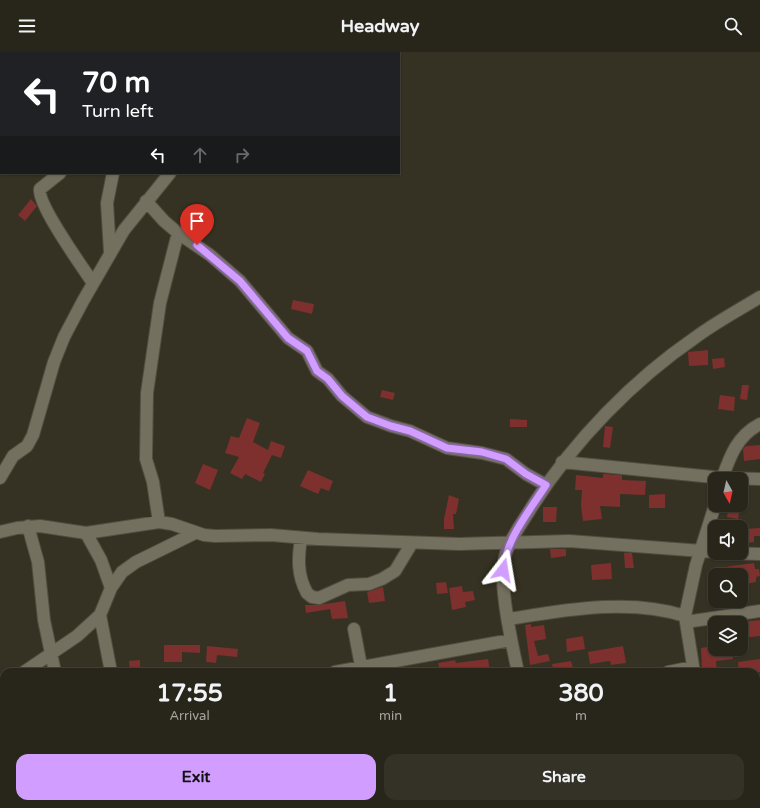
<!DOCTYPE html>
<html lang="en">
<head>
<meta charset="utf-8">
<style>
  body { margin:0; font-family:"Varela Round",sans-serif; background:#343227; color:#f1f3f6; height:100vh; display:flex; flex-direction:column; font-size:15px; white-space:nowrap }
  * { box-sizing:border-box; margin:0 }
  p { font-size:13px; color:#a5a5a2 }
  .icon { flex:none; width:22px; height:22px; fill:none; stroke:currentColor; stroke-width:2; stroke-linecap:round; stroke-linejoin:round }
  .map { position:relative; flex:1; overflow:hidden }
  .panel { position:absolute; left:0px; top:616px; width:760px; height:140px; display:flex; flex-direction:column; background:#28261a; border-radius:12px 12px 0 0; box-shadow:0 1px 3px #0004,0 0 0 1px #444339 }
  .panel>* { flex:none }
  .guide { position:absolute; left:0px; top:0px; width:400px; height:122px; box-shadow:0 1px 3px #0004,0 0 0 1px #444339; background:#202124; color:#fff; overflow:hidden }
  .needle { width:26px; rotate:172deg }
  .fabs { position:absolute; left:708px; top:420px; display:grid; gap:8px }
  .fabs a { display:grid; place-items:center; width:40px; height:40px; border-radius:8px; background:#28261a; box-shadow:0 1px 3px #0004,0 0 0 1px #444339; font-size:20px }
  .pin { position:absolute; display:grid; place-items:center; width:34px; height:34px; color:#fff; margin:-41px -17px; border-radius:50% 50% 50% 0; rotate:-45deg; box-shadow:0 0 4px #0007 }
  .pin .icon { rotate:45deg }
  .me { position:absolute; width:44px; margin:-22px; rotate:14deg; stroke-linejoin:round; filter:drop-shadow(0 0 3px #0008) }
  .turn { display:flex; align-items:center; gap:14px; height:84px; padding:0 16px; font-size:18px }
  .turn .icon { width:52px; height:52px; stroke-width:2.5 }
  .turn b { display:block; font-size:28px; line-height:34px }
  .lanes { display:flex; align-items:center; height:38px; padding:0 16px; background:#0003; justify-content:center; gap:20px; direction:ltr }
  .lanes .off { opacity:.35 }
  .eta { display:flex; justify-content:space-evenly; align-items:center; height:68px; text-align:center }
  .eta b { font-size:24px; font-weight:700; line-height:28px }
  .action { display:flex; gap:8px; margin-top:auto; padding:8px 16px }
  .action a { flex:1; height:46px; border-radius:12px; background:#d19dfe; color:#111; font-size:16px; font-weight:700; line-height:46px; text-align:center }
  .action a+a { background:#343227; color:#f1f3f6 }
  header { display:flex; justify-content:space-between; align-items:center; height:52px; padding:0 16px; background:#28261a; font-size:18px; font-weight:700 }
  .map>svg:first-child { display:block }
  .building { fill:#7d302d }
  .lines { fill:none; stroke-linecap:round; stroke-linejoin:round }
  .minor-casing { stroke:#514d40; stroke-width:14 }
  .minor { stroke:#74705f; stroke-width:12 }
  .route-casing { stroke:#8866a5; stroke-width:10 }
  .route { stroke:#d19dfe; stroke-width:7 }
</style>
</head>
<body>
<header><svg class="icon" aria-label="menu" viewBox="0 0 24 24"><path d="M4 6h16M4 12h16M4 18h16"/></svg>Headway<svg class="icon" aria-label="search" viewBox="0 0 24 24"><circle cx="10" cy="10" r="6"/><path d="M15 15l6 6"/></svg></header>
<div class="map">
<svg width="760" height="756" viewBox="0 0 760 756">
  <rect width="100%" height="100%" fill="#353223"/>
  <path class="building" d="M31,147L37,154L25,169L18,163Z
    M293,248L314,252L312,262L291,257Z
    M708,298V313L689,314L688,300Z
    M724,306L725,315L713,317L712,307Z
    M742,333H749L747,348L740,347Z
    M382,338L395,341L393,348L380,345Z
    M720,343L735,345L734,359L718,357Z
    M247,366L260,371L253,390L268,398L271,389L285,394L281,406L272,403L263,421L265,422L261,430L245,422L242,427L230,421L239,405L225,401L231,384L239,386Z
    M510,367L527,368V375H510Z
    M605,374L613,375L610,396L603,395Z
    M760,393V407L744,409L743,397L746,394Z
    M203,412L218,418L210,438L195,431Z
    M308,418L333,429L329,439L321,436L318,442L300,434Z
    M603,422L622,423V428L646,429L645,443L620,442V455L600,454L602,467L583,469L581,453L582,438H575L576,423L603,426Z
    M665,442V456H649V443Z
    M449,443L459,447L456,462H453L454,477H444V467Z
    M729,453L740,455L738,467L727,465Z
    M543,455H557L556,470H543Z
    M760,476V484H754V490L746,491L745,477Z
    M550,497H566V504L551,506Z
    M624,501H632L634,516H625Z
    M611,511L612,527L592,528L591,513Z
    M754,511L755,517H759L760,524L756,525V530L745,532L743,523H726L725,515Z
    M446,530L448,541L437,542L436,531Z
    M462,534L463,540L473,539L475,548L465,550L466,555L452,558L449,536Z
    M383,535L385,549L369,551L367,540Z
    M345,549L348,566L332,567L330,557L306,561L305,553H318Z
    M760,568V584L741,586V570Z
    M531,572V575L544,573L546,587L534,589L538,604L548,602L550,609L530,613L525,573Z
    M583,584L585,597L567,600L566,587Z
    M715,589V597H732L733,607L716,609L717,620H702L701,596L707,595V590Z
    M164,593H200V601L182,600V610H164Z
    M207,594L238,597L237,605L217,603L216,611L206,610Z
    M623,594L626,611L611,613L610,609L590,612L588,600Z
    M488,607L490,620H440L438,611L455,608L456,611Z
    M760,607V620H739L738,610Z
    M140,608V620H130L129,609Z
    M571,609L573,616L562,618V620H554L552,612Z"/>
  <g class="lines">
    <g class="minor-casing">
      <path id="minor" d="M262,1L263,0
        M0,52H1
        M60,121L40,137C37,152 83,216 93,231
        M146,149L164,169L178,181L210,203L240,229L288,286L307,299L317,319L328,327L342,344L367,365L391,374L410,379L447,396L482,401L506,407L526,422L546,433
        M110,200L107,151L113,121
        M562,410L723,426L760,427
        M0,426L13,404L27,394L33,383L54,310L64,285L83,249L124,178L170,121
        M722,427C730,404 737,384 760,372
        M159,470L153,430L146,407L147,341L160,251L178,181
        M28,474L38,510L44,568L55,620
        M0,480L17,476L40,474L86,481L159,470L172,472L204,483L215,484L271,483L318,487L459,492L569,489L715,500
        M86,481L101,508L111,536
        M301,486C298,506 297,523 307,541L312,545L319,546L348,533L369,532L382,527L395,519L412,491
        M725,501L760,502
        M100,563L111,620
        M509,567C565,558 630,546 685,564
        M686,570L760,559
        M354,577L361,614
        M24,620L77,584L100,563L111,536L122,520L136,510L195,481
        M335,620L511,588
        M518,620C512,593 499,535 504,509C507,490 523,470 533,453C574,389 633,328 696,285C716,270 739,258 760,245
        M668,620L693,615
        M694,620L685,564L696,513L715,453
        M0,632L4,630
        M77,752L78,756
        M137,752L139,756
        M241,752L243,756
        M377,752L378,756
        M459,752L460,756
        M543,752V756
        M720,752V756
        M186,756L204,752"/>
    </g>
    <use href="#minor" class="minor"/>
  </g>
  <g class="lines">
    <g class="route-casing">
      <path id="route" d="M197,193L240,229L288,286L307,299L317,319L328,327L342,344L367,365L391,374L410,379L447,396L482,400L506,407L526,422L546,433C530,458 506,487 503,518"/>
    </g>
    <use href="#route" class="route"/>
  </g>
</svg>
<div class="fabs">
<a><svg class="needle" viewBox="-14 -14 28 28"><path d="M0-13l5 13h-10z" fill="#e53935"/><path d="M0 13l5-13h-10z" fill="#a5a5a2"/></svg></a>
<a><svg class="icon" aria-label="sound" viewBox="0 0 24 24"><path d="M4 9h4l5-4v14l-5-4H4zM17 9q2 3 0 6"/></svg></a>
<a><svg class="icon" aria-label="search" viewBox="0 0 24 24"><circle cx="10" cy="10" r="6"/><path d="M15 15l6 6"/></svg></a>
<a><svg class="icon" aria-label="layers" viewBox="0 0 24 24"><path d="M12 4l9 5-9 5-9-5zM3 14l9 5 9-5"/></svg></a>
</div>
<div class="pin" style="left:197px;top:193px;background:#d93025"><svg class="icon" aria-label="arrive" viewBox="0 0 24 24"><path d="M6 21V4h12l-3 4 3 4H6"/></svg></div>
<svg class="me" style="left:503px;top:518px" viewBox="-20 -20 40 40"><path d="M0-17L14 15 0 8-14 15z" fill="#d19dfe" stroke="#fff" stroke-width="4"/></svg>
<div class="guide">
<div class="turn"><svg class="icon" aria-label="left" viewBox="0 0 24 24"><path d="M17 20v-9H6M10 6l-5 5 5 5"/></svg><div><b>70 m</b>Turn left</div></div>
<div class="lanes"><svg class="icon" aria-label="left" viewBox="0 0 24 24"><path d="M17 20v-9H6M10 6l-5 5 5 5"/></svg><svg class="icon off" aria-label="ahead" viewBox="0 0 24 24"><path d="M12 20V5M6 11l6-6 6 6"/></svg><svg class="icon off" aria-label="right" viewBox="0 0 24 24"><path d="M7 20v-9h11M14 6l5 5-5 5"/></svg></div>
</div>
<section class="panel">
<div class="eta">
<div><b>17:55</b><p>Arrival</p></div>
<div><b>1</b><p>min</p></div>
<div><b>380</b><p>m</p></div>
</div>
<div class="action"><a>Exit</a><a>Share</a></div>
</section>
</div>
</body>
</html>
